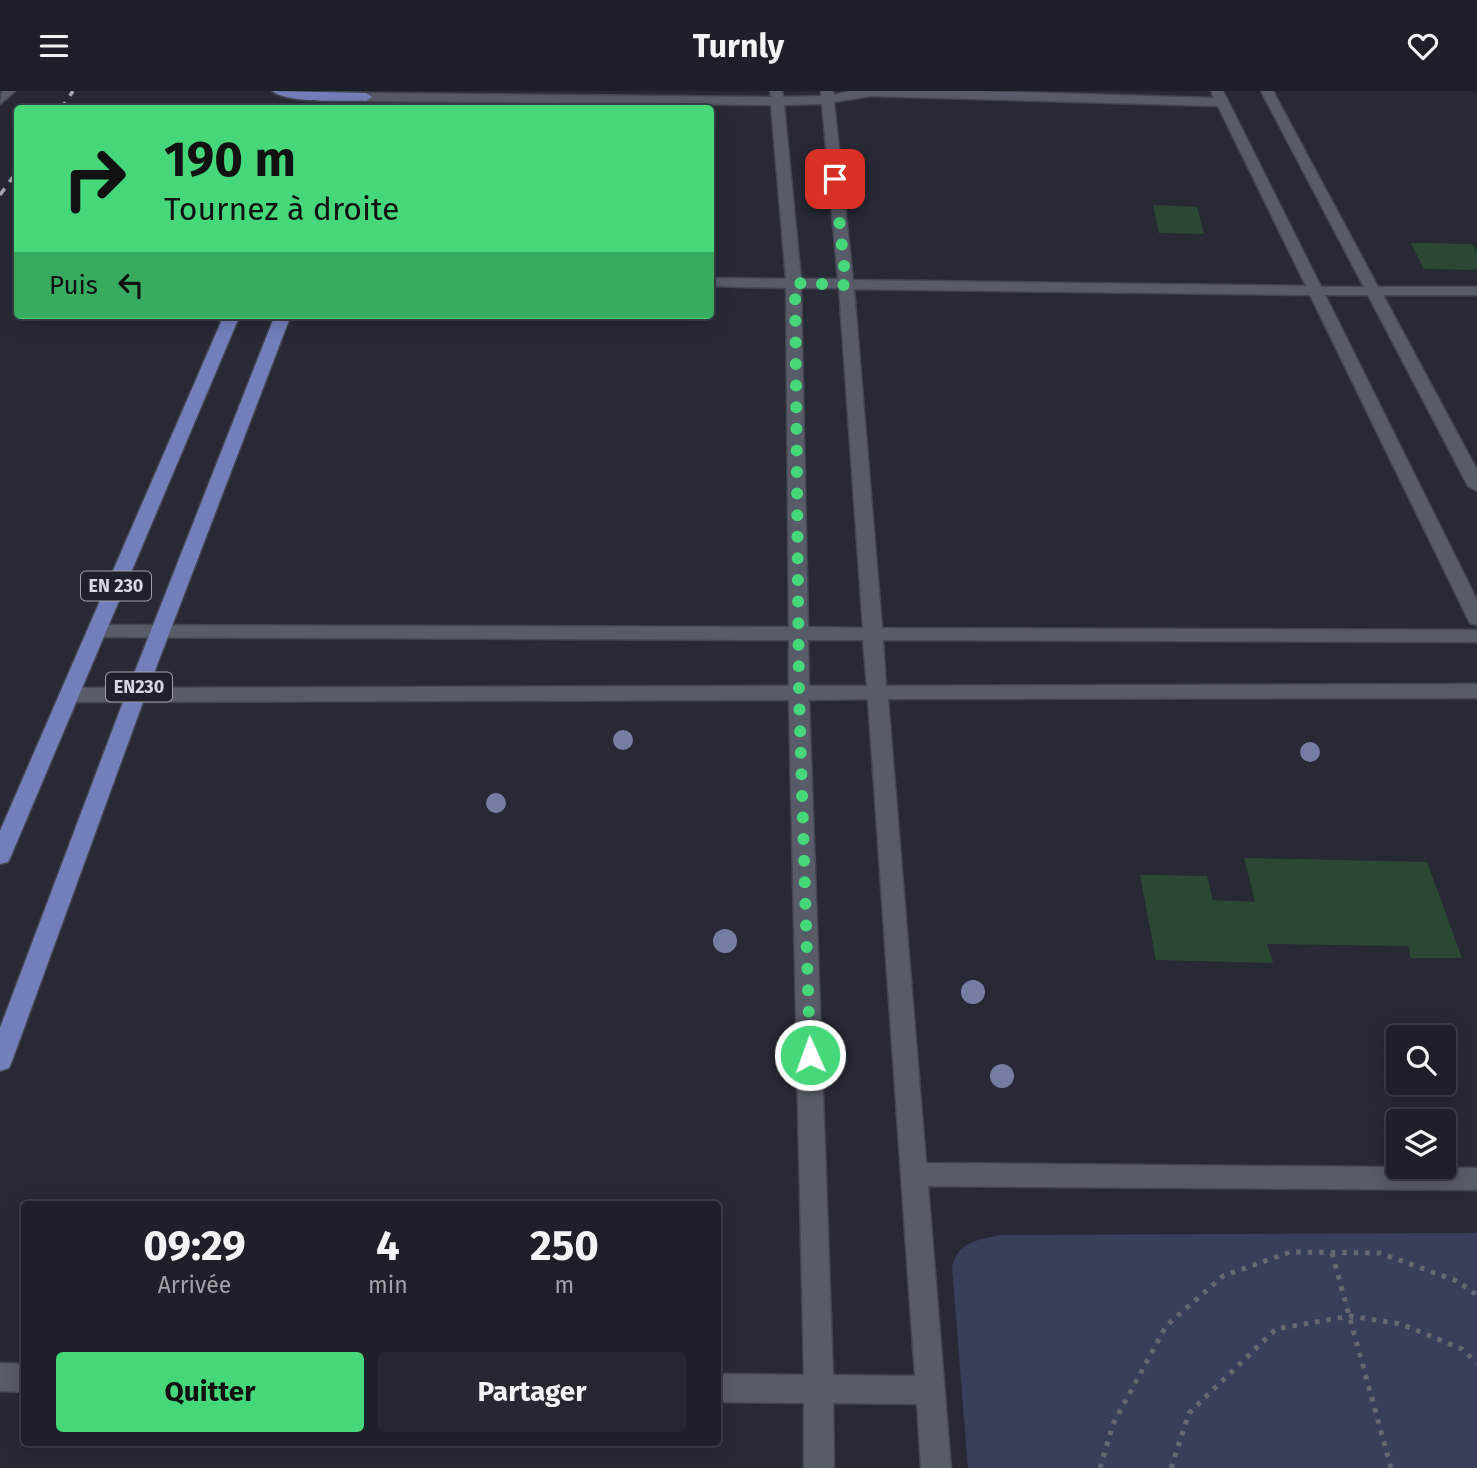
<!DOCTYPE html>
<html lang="fr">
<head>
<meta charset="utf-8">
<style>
  body { margin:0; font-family:"Fira Sans",sans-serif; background:#252830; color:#f1f3f6; height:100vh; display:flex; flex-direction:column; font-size:26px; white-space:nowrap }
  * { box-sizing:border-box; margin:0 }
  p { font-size:23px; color:#a0a3a8 }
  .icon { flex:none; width:38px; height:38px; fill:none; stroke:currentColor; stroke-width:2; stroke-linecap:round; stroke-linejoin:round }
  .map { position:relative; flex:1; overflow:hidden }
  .drawer { position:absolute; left:21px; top:1110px; width:700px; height:245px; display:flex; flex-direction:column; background:#1d2028; border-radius:7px; box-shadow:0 4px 18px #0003,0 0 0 2px #3b3e45 }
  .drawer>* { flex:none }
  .banner { position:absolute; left:14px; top:14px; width:700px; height:214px; border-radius:7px; box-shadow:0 4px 18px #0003,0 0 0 2px #3b3e45; background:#45d77a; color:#111; overflow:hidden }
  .controls { position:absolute; left:1386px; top:934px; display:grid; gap:14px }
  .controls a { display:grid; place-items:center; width:70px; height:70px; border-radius:7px; background:#1d2028; box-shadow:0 4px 18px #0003,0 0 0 2px #3b3e45; font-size:35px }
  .pin { position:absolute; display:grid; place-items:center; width:60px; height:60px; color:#fff; margin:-30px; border-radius:14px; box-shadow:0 4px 10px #0006 }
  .me { position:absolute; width:77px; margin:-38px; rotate:358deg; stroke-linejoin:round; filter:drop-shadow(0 0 5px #0008) }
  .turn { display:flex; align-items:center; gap:24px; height:147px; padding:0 35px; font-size:32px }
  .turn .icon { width:91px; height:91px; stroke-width:2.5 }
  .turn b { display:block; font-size:49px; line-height:60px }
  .then { display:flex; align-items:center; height:66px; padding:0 35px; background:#0003; gap:14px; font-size:26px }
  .eta { display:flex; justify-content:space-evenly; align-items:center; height:119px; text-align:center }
  .eta b { font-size:42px; font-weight:700; line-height:49px }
  .primary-button { display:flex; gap:14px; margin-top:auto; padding:14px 35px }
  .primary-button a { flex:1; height:80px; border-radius:7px; background:#45d77a; color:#111; font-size:28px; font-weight:700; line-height:80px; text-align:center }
  .primary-button a+a { background:#252830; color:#f1f3f6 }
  header { display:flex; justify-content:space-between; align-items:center; height:91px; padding:0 35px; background:#1d2028; font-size:32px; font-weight:700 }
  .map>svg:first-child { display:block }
  .green { fill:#383f5b }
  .building { fill:#2a4832 }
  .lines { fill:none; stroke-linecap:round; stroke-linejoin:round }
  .minor-casing { stroke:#434650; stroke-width:3 }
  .major-casing { stroke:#434650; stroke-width:3 }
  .path { stroke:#656771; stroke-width:5; stroke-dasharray:4.5 7; stroke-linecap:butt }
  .minor { fill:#585c68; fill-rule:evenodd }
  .major { fill:#727fba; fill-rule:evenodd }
  .rail { stroke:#a7aab3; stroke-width:3.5; stroke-dasharray:8 8; stroke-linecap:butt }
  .tree { fill:#757ea2 }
  .route { stroke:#45d77a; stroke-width:12; stroke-dasharray:0 21.6 }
  .labels { text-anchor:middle; stroke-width:7; stroke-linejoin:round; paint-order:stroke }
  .shield { fill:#1e212b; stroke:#9fa1aa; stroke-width:2 }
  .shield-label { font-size:18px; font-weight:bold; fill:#d6d8e0 }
</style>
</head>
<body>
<header><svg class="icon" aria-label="menu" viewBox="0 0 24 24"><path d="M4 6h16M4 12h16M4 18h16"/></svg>Turnly<svg class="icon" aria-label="heart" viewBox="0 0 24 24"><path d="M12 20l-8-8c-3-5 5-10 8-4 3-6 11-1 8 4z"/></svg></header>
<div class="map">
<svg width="1477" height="1377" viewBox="0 0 1477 1377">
  <rect width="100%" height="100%" fill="#272a35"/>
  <path class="green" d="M1477,1142V1377H968L952,1176C958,1151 977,1149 1000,1144Z"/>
  <path class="building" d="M1153,114L1197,116L1204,143L1159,142Z
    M1411,152L1472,153L1477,161V179L1424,178Z
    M1244,767L1427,771L1462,867H1411L1408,855L1267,853L1273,872L1156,869L1140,784L1207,785L1213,809L1255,811Z"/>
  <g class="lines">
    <g class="minor-casing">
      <path id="minor" d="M2,0H15L0,13Z
        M770,0H782L783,6L821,5V0H833L834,4L849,0H979L1214,7L1211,0H1223L1321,196H1364L1261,0H1273L1378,196H1477V204H1383L1477,379V400L1468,395L1368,204H1325L1477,509V534L1470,532L1468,528L1310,204L854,198L882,537L1477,539V551L883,549L886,595L1477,593V607L888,608L926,1072L1477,1077V1099L928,1095L951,1377H921L917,1313L833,1312L834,1377H804V1312L718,1311V1283L804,1284L789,609L69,611L62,609L59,604L62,599L69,597L789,595V549L97,546L90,544L87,540L90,536L97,534L789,536L786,197L710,195V187L786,188L771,14L366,10L360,6L366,2L771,6ZM871,5L1218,15L1306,195L853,189L834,11ZM822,13L838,188H801L784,14ZM801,197H839L863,537L808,536ZM808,549H863L867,595H809ZM868,608L915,1285L833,1284L809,609Z
        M0,1272L24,1273V1301L0,1300Z"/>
    </g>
    <g class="major-casing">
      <path id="major" d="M272,0L366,2L372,6L366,10C343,9 289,13 272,0Z
        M224,224H240L11,765L8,771L0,773V740Z
        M275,224H291L146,603L12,970L9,977L0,980V937L126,603Z"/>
    </g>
    <path class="path" d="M1332,1162L1391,1377
      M1100,1377L1113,1333L1166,1235L1223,1185L1290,1161L1380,1162L1457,1190L1477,1204
      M1171,1377L1189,1322L1276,1238L1350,1225L1401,1233L1462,1258L1477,1272"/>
    <use href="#minor" class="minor"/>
    <use href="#major" class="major"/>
    <path class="rail" d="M61,18L73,0
      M0,104L18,79"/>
  </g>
  <g class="tree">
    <circle cx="623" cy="649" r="10"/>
    <circle cx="1310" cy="661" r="10"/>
    <circle cx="496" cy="712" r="10"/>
    <circle cx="725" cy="850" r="12"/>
    <circle cx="973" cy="901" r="12"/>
    <circle cx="1002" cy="985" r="12"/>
  </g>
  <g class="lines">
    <path class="route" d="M810,964L799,602L795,192L846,194L835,88"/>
  </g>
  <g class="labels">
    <g class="shield">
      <rect x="81" y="480.5" width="70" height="29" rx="5"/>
      <rect x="106" y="581.5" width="66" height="29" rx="5"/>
    </g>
    <g class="shield-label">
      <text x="116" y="501">EN 230</text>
      <text x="139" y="602">EN230</text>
    </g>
  </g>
</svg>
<div class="controls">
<a><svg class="icon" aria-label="search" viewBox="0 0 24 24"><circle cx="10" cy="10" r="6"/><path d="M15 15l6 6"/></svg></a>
<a><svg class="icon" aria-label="layers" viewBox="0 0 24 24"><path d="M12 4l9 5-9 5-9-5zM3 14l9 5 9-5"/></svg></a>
</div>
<div class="pin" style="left:835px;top:88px;background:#d93025"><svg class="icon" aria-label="arrive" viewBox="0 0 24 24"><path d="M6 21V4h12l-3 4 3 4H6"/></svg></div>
<svg class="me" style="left:810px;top:964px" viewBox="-20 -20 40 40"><circle r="17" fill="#45d77a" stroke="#fff" stroke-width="3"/><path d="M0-11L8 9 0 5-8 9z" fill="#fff"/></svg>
<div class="banner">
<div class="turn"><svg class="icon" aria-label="right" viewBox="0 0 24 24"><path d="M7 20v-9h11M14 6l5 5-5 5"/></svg><div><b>190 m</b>Tournez à droite</div></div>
<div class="then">Puis<svg class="icon" aria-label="left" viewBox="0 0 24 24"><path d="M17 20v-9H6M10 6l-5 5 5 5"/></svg></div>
</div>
<section class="drawer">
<div class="eta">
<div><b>09:29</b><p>Arrivée</p></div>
<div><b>4</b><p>min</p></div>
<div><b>250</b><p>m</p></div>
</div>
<div class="primary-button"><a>Quitter</a><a>Partager</a></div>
</section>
</div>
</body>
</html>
